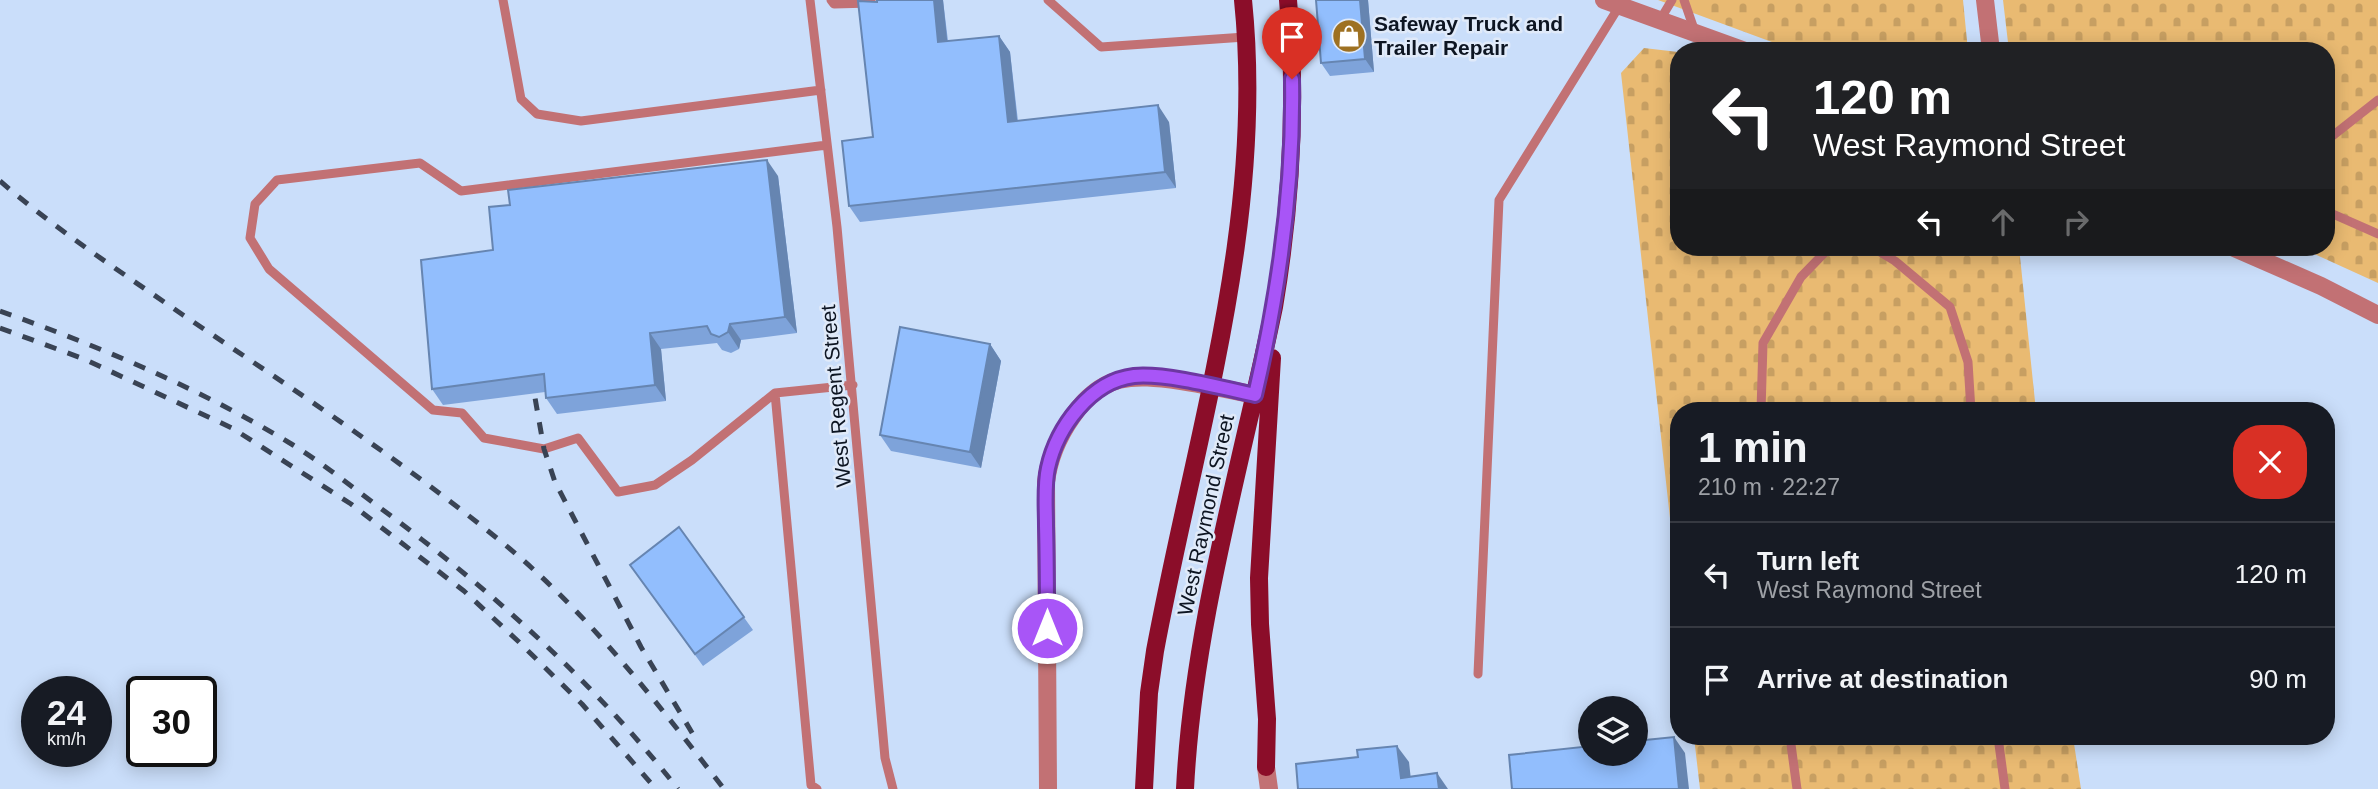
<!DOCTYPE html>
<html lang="en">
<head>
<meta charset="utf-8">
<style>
  body { margin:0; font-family:Helvetica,sans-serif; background:#20242c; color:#f1f3f6; height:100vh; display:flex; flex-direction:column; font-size:26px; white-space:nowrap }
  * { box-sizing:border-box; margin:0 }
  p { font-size:23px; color:#9ea1a6 }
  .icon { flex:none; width:38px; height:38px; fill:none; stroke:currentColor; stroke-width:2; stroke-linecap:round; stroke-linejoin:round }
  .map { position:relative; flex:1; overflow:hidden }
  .side { position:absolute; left:1670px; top:402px; width:665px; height:343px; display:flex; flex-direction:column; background:#171b24; border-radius:28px; box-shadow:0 4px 18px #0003 }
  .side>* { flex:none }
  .banner { position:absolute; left:1670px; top:42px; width:665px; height:214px; border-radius:28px; box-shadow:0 4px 18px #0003; background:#202124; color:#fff; overflow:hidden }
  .fabs { position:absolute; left:1578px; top:696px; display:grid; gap:14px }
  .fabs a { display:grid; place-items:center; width:70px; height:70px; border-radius:50%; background:#171b24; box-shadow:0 4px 18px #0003; font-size:35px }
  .speed { position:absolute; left:21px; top:676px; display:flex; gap:14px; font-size:35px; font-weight:700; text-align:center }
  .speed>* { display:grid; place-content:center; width:91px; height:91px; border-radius:50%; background:#171b24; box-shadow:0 4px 18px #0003; line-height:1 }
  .speed small { font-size:18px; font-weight:400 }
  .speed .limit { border:4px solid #111; border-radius:10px; background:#fff; color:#111 }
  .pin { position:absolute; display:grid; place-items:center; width:60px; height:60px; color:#fff; margin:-72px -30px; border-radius:50% 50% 50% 0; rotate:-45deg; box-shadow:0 0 7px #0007 }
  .pin .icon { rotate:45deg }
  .me { position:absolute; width:77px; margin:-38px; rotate:0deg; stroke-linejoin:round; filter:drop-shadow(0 0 5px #0008) }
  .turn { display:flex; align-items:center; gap:24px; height:147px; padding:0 28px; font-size:32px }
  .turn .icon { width:91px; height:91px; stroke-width:2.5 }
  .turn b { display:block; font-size:49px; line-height:60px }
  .lanes { display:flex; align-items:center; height:66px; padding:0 28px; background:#0003; justify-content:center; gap:35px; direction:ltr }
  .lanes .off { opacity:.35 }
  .round { display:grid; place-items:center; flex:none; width:74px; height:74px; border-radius:28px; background:#20242c }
  .summary { display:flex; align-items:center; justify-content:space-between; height:119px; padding:0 28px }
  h1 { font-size:42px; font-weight:800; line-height:52px }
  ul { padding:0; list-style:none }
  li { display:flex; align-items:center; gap:21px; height:105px; padding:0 28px; border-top:2px solid #363941 }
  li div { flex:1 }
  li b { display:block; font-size:26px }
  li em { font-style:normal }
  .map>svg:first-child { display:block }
  .cemetery { fill:url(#cemetery-stones) }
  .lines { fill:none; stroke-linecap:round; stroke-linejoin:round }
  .lane { stroke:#c27174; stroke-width:9 }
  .street { stroke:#c27174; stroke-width:18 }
  .primary { stroke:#8b0d29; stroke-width:18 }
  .rail { stroke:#394354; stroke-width:5; stroke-dasharray:12 12; stroke-linecap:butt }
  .wall { fill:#7ea3da }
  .shaded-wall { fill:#6685b1 }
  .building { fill:#92befd; stroke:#6685b1; stroke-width:2 }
  .route-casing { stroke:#6d37a1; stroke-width:18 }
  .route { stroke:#a855f7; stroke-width:12 }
  .labels { text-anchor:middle; stroke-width:5; stroke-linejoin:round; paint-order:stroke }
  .poi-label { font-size:21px; font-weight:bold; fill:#0d1522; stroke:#e0eaf9; text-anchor:start }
  .street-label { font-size:21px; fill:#0d1522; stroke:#e0eaf9 }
</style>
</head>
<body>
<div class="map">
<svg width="2378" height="789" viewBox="0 0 2378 789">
  <defs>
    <pattern id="cemetery-stones" width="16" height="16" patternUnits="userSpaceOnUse" patternTransform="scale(1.75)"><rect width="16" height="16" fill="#e9ba72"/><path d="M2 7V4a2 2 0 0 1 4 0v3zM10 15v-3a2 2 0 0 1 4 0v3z" fill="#c79f62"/></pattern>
  </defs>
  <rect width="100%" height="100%" fill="#cadefa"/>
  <path class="cemetery" d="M1658,0H1963L1968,51H1796Z
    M2003,0H2378V283L2299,247H2326V51H2009Z
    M1644,48L1678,52V247H2019L2036,411H1678V591L1621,73Z
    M1694,737H2073L2081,789H1700Z"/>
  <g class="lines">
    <path class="lane" d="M503,0L521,99L537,114L581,121L821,90
      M810,0L837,227L885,758L893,789
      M831,0L834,4L871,3V0
      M1048,0L1101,47L1245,37
      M1684,0L1695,32
      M1660,20L1672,0
      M2326,141L2378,100
      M2326,211L2378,234
      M1872,247L1895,261L1950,307L1968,362L1971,411
      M775,393L692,460L655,485L618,492L578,438L544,449L484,438L462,413L433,410L269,269L250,238L255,204L277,180L420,163L461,191L827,145
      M1761,411L1763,343L1801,277L1830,247
      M1478,674L1499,200L1620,5
      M1790,737L1797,789
      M1998,737L2005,789
      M817,789L811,785L775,393L853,385"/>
    <path class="street" d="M1604,0L1745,51
      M1985,0L1991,51
      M2232,247L2321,286L2378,315
      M1266,767L1269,789
      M1048,789L1046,482C1049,458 1058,437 1072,417C1102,373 1132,374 1181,381C1206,385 1231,390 1255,395"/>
    <path class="primary" d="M1266,767L1267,719L1260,624L1259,578L1272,358
      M1144,789L1149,693L1155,651C1195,435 1266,222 1243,0
      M1185,789C1193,627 1241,466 1274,307C1291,206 1297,103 1288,0"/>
    <path class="rail" d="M0,181C58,231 121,272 183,315C290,387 398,458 498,539C586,610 655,700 724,789
      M0,311C101,347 201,389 293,445C324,464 353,488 383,510C492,591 594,682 678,789
      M0,328L84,359L232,428L351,504L464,591L519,642L582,704L656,789
      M531,375L544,449L555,482L641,647L694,736"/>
  </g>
  <path class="wall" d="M877,0H943L948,41L999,36L1010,52L1018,121L1169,122L1176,188L860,222L849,206L873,137Z
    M1368,0L1374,72L1330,76L1321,63Z
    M778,176L797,333L741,340L739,349L731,353L722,350L717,343L661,349L666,401L557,414L546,398L545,392L443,405L432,389Z
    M990,344L1001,361L981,468L891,451L880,435Z
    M679,527L753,630L703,666L630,565Z"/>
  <path class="shaded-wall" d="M934,0H943L949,58L938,42Z
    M1360,0H1368L1374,72L1365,59Z
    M999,36L1010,52L1019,138L1008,122Z
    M1158,105L1169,122L1176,188L1165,172Z
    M767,160L778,176L797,333L785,317Z
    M730,324L741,340L739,349L728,332Z
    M650,333L661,349L666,401L655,385Z
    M990,344L1001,361L981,468L970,452Z
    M1674,737L1685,753L1689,789H1679Z
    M1397,746L1409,762L1412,789L1401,778Z
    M1437,773L1448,789H1439Z"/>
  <path class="building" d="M877,0H934L938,42L999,36L1008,122L1158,105L1165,172L849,206L842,141L873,137L858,1L877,2Z
    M1316,0H1360L1365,59L1321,63Z
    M767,160L785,317L730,324L728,332L719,337L711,334L707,326L650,333L655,385L546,398L544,374L432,389L421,260L493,250L489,207L510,205L508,190Z
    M900,327L990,344L970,452L880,435Z
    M679,527L744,617L695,654L630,565Z
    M1674,737L1679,789H1512L1509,755L1591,746V754H1636V741Z
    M1397,746L1401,778L1437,773L1439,789H1298L1296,764L1358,757L1357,750Z"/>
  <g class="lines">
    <g class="route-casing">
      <path id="route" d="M1047,628C1047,594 1047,560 1046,526C1046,507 1044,486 1048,468C1057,427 1091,381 1134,376C1166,373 1223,388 1255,395C1279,291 1294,186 1292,79"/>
    </g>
    <use href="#route" class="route"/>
  </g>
  <defs>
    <g id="shop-disc" transform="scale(1.75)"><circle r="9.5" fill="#9e7122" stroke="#e0eaf9"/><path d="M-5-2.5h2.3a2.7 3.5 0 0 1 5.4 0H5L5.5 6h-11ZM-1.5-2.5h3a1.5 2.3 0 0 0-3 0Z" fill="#fff"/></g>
  </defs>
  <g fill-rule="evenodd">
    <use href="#shop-disc" x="1349" y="36"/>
  </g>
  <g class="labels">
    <g class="poi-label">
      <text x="1374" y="31">Safeway Truck and<tspan x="1374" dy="24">Trailer Repair</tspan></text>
    </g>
    <g class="street-label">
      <text transform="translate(836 396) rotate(-95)" y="7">West Regent Street</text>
      <text transform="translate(1206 515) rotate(-78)" y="7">West Raymond Street</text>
    </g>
  </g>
</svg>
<div class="fabs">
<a><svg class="icon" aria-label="layers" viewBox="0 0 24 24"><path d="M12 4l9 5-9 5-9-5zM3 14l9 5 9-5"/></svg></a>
</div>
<div class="speed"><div>24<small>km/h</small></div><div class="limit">30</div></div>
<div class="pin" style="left:1292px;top:79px;background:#d93025"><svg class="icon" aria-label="arrive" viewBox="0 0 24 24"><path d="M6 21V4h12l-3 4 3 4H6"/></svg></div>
<svg class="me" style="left:1047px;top:628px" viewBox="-20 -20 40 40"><circle r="17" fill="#a855f7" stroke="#fff" stroke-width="3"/><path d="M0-11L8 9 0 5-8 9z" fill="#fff"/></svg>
<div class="banner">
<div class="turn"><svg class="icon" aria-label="left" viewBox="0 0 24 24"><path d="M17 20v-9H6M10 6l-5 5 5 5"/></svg><div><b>120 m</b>West Raymond Street</div></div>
<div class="lanes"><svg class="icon" aria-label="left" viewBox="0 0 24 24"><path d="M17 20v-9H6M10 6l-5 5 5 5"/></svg><svg class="icon off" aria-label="ahead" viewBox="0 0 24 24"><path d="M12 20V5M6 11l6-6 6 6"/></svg><svg class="icon off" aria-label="right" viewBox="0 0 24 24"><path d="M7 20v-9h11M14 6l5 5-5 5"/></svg></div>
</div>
<section class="side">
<div class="summary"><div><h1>1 min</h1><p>210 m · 22:27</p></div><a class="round" style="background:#d93025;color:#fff"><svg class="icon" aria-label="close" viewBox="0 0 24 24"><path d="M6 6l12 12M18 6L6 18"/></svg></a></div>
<ul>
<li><svg class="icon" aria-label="left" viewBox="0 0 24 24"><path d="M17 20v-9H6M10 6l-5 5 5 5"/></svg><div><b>Turn left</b><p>West Raymond Street</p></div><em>120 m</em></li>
<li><svg class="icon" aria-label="arrive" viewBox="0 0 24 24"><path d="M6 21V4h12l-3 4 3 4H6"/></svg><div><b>Arrive at destination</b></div><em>90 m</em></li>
</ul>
</section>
</div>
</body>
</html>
